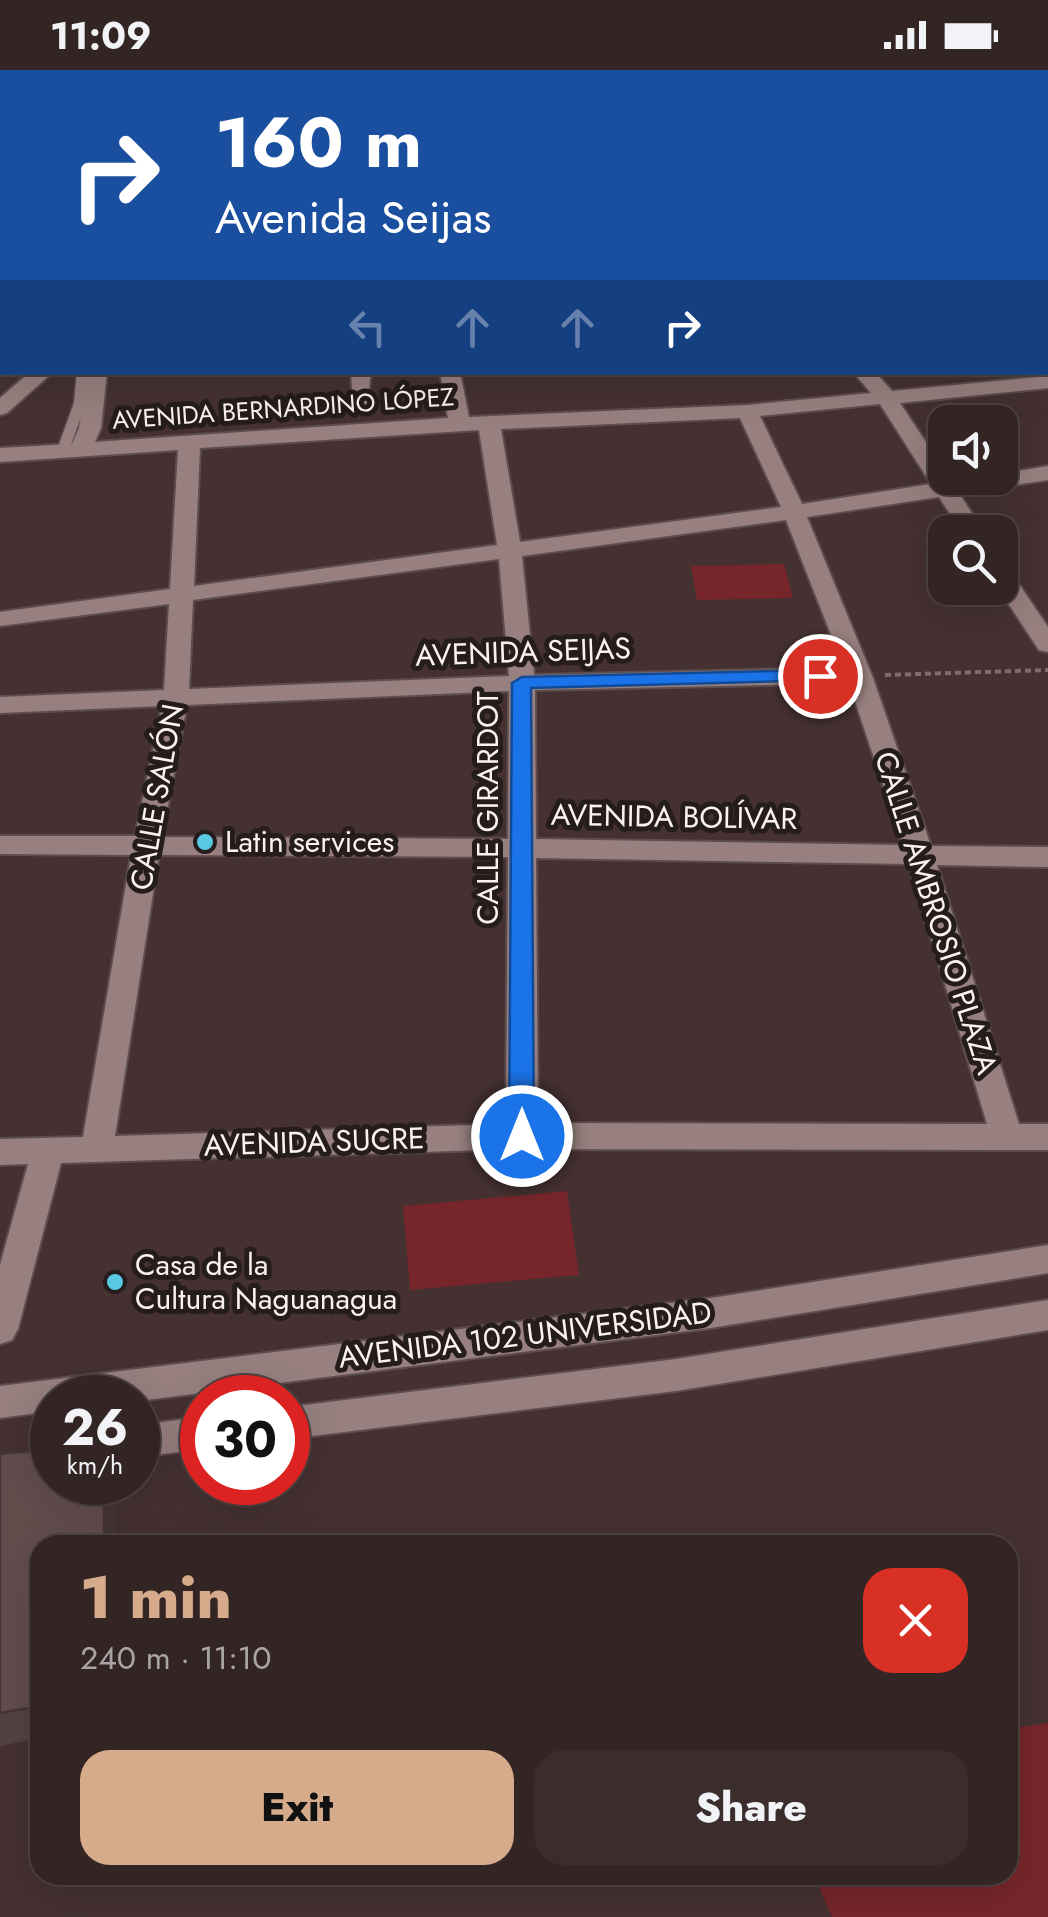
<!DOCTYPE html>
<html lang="en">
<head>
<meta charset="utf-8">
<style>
  body { margin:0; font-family:Jost,sans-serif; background:#3c2d2d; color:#f1f3f6; height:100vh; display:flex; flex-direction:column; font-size:38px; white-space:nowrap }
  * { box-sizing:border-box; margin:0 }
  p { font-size:32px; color:#a9a5a7 }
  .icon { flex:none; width:55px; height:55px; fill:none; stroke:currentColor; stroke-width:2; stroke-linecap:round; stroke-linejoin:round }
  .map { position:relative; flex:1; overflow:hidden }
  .sheet { position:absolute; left:30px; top:1465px; width:988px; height:350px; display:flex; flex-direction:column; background:#342525; border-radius:30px; box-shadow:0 10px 40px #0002,0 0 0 2px #4e4242 }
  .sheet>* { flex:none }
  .guide { position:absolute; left:0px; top:0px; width:1050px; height:305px; box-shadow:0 10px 40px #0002,0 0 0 2px #4e4242; background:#1a4fa0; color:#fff; overflow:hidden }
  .fabs { position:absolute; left:928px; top:335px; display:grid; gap:20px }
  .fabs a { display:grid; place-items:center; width:90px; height:90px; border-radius:20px; background:#342525; box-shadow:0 10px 40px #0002,0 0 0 2px #4e4242; font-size:50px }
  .speed { position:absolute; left:30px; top:1305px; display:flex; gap:20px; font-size:50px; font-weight:700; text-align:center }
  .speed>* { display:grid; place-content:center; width:130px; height:130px; border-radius:50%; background:#342525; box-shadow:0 10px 40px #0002,0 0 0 2px #4e4242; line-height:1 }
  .speed small { font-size:25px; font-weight:400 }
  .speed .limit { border:15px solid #d22; background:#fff; color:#111 }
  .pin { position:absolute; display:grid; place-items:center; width:85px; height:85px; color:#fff; margin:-42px; border:5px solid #fff; border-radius:50%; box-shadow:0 2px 10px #0007 }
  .me { position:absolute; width:110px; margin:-55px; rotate:0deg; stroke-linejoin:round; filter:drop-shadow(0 0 8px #0008) }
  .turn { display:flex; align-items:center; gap:35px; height:210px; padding:0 50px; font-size:45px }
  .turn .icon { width:130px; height:130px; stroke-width:2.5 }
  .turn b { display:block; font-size:70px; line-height:85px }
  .lanes { display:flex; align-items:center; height:95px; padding:0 50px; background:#0003; justify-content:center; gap:50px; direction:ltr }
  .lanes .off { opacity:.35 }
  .round { display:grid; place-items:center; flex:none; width:105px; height:105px; border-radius:30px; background:#3c2d2d }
  .summary { display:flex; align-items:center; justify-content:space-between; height:170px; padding:0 50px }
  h1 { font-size:60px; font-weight:800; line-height:75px; color:#d6ab8b }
  .primary-button { display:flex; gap:20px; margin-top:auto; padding:20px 50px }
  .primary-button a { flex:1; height:115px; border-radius:30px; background:#d6ab8b; color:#111; font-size:40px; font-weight:800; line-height:115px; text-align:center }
  .primary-button a+a { background:#3c2d2d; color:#f1f3f6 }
  .status { display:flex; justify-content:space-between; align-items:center; height:70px; padding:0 50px; background:#342525; direction:ltr }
  .status svg { height:28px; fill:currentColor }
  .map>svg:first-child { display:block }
  .green { fill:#76262a }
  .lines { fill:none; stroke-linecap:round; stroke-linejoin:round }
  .river { fill:#2d6e7d; fill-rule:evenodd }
  .lane-casing { stroke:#5d4d4d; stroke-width:3 }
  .street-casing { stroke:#5d4d4d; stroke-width:4 }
  .secondary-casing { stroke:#5d4d4d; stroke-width:4 }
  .path-far1 { stroke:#7f6d6d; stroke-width:2.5; stroke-dasharray:5 2.5; stroke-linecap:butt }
  .path { stroke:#7f6d6d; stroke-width:4; stroke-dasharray:6 4; stroke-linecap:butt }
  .lane { fill:#97807f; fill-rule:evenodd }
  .street { fill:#97807f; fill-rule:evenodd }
  .secondary { fill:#97807f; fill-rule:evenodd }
  .wall { fill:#544242 }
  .shaded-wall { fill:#453636 }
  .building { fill:#624d4d; stroke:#453636; stroke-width:2.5 }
  .route { fill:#1a73e8; stroke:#114b97; stroke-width:2.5 }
  .poi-dot { fill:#57c9e3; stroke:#251c1c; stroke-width:4 }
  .labels { text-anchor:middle; stroke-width:10; stroke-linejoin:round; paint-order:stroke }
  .far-street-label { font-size:25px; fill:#fdf0f0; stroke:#251c1c }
  .street-label { font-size:30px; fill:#fdf0f0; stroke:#251c1c }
  .poi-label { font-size:30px; fill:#fdf0f0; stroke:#251c1c; text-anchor:start }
</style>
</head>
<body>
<div class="status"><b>11:09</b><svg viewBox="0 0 49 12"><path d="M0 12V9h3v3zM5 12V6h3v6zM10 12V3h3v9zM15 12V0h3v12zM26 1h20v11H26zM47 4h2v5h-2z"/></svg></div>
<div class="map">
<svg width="1048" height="1847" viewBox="0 0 1048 1847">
  <rect width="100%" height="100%" fill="#453131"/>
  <path class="green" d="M0,0H722L727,2H2L0,78Z
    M784,494L793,528L697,530L691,496Z
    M567,1121L579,1205L410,1220L403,1136Z
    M1048,1653V1847H832L814,1805H1008V1659Z"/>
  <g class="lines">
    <path class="river" d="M2,75V93L0,94V76Z"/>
    <g class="lane-casing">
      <path id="lane" d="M77,302H89L86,333L69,380L63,384L57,380L74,333Z"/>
    </g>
    <g class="street-casing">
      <path id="street" d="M30,302H53L7,343L0,345V328Z
        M87,302H107L101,358L95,372L448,348L440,302H460L469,347L747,335L871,323L853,302H875L892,321L1048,306V318L900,333L945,401V408L951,411L1000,408V404L1048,396V410L959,423L984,462H962L939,427L807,447L873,608L931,776L1048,777V797L937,795L1019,1054H1048V1080L522,1079L61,1093L18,1259L12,1270L0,1274V1195L28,1094L0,1095V1069L83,1067L131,785L0,784V766H135L162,636L0,643V627L164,620L169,534L0,556V542L170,519L178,380L0,392V378L72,374L79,358ZM880,334L931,414L802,434L760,346ZM740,348L781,437L520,472L501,359ZM479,360L497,475L194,516L200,378ZM786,450L844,598L534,605L522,486ZM499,489L509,606L189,619L193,530ZM849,613L903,775L536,769L535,620ZM509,621L508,769L162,767L187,635ZM159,785L508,787L506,1054L115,1066ZM536,788L909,794L987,1054L538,1053Z
        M351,302H371L367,337H353Z
        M1000,496L1008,498L1048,557V582L1039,580L998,518Z"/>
    </g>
    <g class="secondary-casing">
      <path id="secondary" d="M731,0H751L752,2H733Z
        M758,0H778L779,2H760Z
        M1048,1175V1203L711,1258L138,1331V1328H52V1341L0,1348V1316L711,1228Z
        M1048,1230V1260L676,1321L288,1369V1337L676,1289Z
        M202,1347V1379L138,1387V1355Z"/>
    </g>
    <path class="path-far1" d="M72,2L78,0"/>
    <path class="path" d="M885,605L1048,600"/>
    <use href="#lane" class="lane"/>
    <use href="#street" class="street"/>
    <use href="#secondary" class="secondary"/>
  </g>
  <path class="wall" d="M0,1384L52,1412H115L116,1475H40V1668L0,1676Z"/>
  <path class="shaded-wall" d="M104,1412H115L116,1475H104Z"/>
  <path class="building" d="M52,1379V1412H104V1475H40V1636L0,1643V1384Z"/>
  <path class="route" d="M820,600L826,602V610L531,618L534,1066L530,1073H513L509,1066L512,613L522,607Z"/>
  <g class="poi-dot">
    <circle cx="205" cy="772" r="10"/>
    <circle cx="115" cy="1212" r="10"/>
  </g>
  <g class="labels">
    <g class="far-street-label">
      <text transform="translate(283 338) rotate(-4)" y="9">AVENIDA BERNARDINO LÓPEZ</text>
    </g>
    <g class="street-label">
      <text transform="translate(523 582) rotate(-2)" y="10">AVENIDA SEIJAS</text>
      <text transform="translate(157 727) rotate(-80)" y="10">CALLE SALÓN</text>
      <text transform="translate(488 738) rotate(-90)" y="10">CALLE GIRARDOT</text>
      <text transform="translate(674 747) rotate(1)" y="10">AVENIDA BOLÍVAR</text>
      <text transform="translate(936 843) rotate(72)" y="10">CALLE AMBROSIO PLAZA</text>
      <text transform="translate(314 1072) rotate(-2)" y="10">AVENIDA SUCRE</text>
      <text transform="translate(525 1265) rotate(-7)" y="10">AVENIDA 102 UNIVERSIDAD</text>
    </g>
    <g class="poi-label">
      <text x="225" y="782">Latin services</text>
      <text x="135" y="1205">Casa de la<tspan x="135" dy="34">Cultura Naguanagua</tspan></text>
    </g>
  </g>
</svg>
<div class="fabs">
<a><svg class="icon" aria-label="sound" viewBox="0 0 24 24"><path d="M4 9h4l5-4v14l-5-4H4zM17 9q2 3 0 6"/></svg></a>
<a><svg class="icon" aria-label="search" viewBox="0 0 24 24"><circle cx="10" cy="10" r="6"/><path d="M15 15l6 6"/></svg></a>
</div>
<div class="speed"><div>26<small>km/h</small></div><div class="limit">30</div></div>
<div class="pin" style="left:820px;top:606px;background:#d93025"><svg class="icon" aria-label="arrive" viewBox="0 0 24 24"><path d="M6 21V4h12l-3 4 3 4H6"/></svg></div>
<svg class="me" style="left:522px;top:1066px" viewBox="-20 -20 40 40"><circle r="17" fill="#1a73e8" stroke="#fff" stroke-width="3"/><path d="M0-11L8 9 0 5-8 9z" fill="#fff"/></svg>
<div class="guide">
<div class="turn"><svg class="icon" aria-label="right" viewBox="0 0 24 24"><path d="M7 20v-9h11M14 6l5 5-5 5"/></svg><div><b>160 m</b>Avenida Seijas</div></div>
<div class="lanes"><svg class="icon off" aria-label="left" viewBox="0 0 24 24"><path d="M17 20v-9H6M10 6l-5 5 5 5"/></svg><svg class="icon off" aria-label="ahead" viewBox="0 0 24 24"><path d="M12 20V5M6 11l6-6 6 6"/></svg><svg class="icon off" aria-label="ahead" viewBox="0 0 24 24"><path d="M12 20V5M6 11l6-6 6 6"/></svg><svg class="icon" aria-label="right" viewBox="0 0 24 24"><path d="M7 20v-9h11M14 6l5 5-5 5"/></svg></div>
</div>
<section class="sheet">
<div class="summary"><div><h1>1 min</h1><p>240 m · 11:10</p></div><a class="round" style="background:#d93025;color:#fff"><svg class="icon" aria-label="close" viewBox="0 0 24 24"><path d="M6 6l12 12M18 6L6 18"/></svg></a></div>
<div class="primary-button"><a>Exit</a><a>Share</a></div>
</section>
</div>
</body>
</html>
